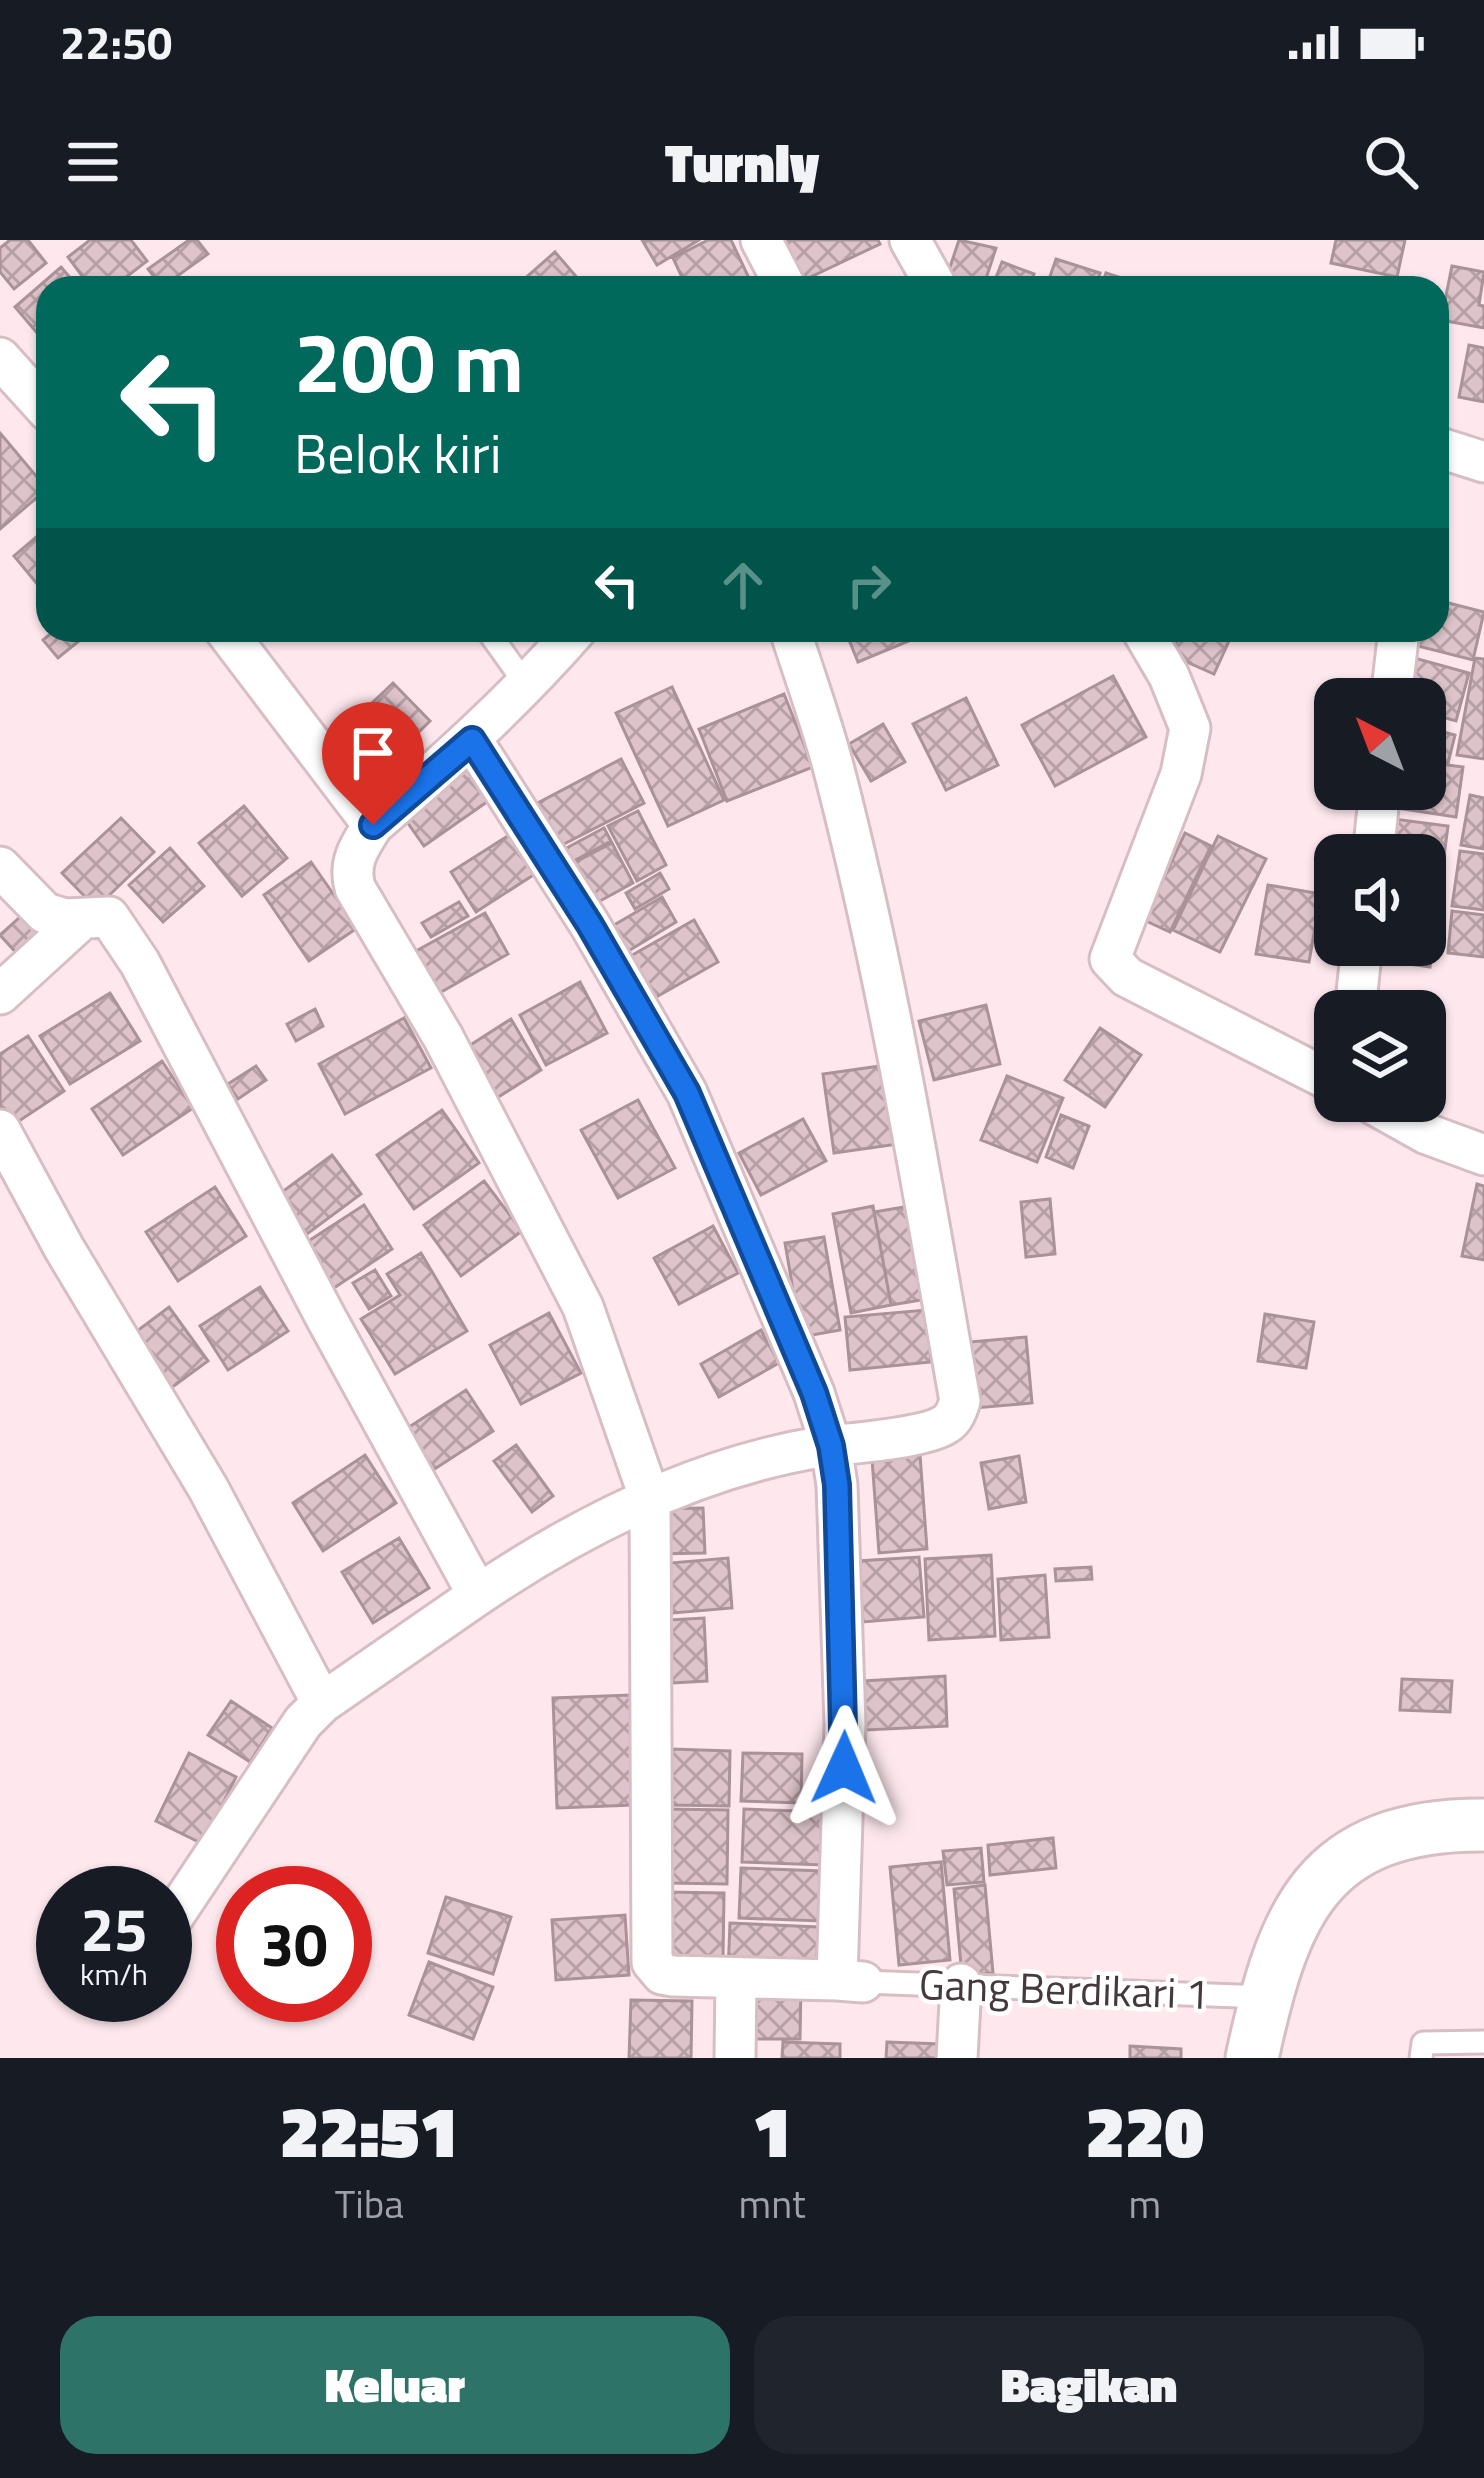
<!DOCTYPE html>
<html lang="id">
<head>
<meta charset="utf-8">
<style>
  body { margin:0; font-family:"Titillium Web",sans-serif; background:#20242c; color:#f1f3f6; height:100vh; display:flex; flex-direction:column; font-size:45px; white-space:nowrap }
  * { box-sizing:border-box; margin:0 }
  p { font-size:39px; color:#9ea1a6 }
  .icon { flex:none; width:66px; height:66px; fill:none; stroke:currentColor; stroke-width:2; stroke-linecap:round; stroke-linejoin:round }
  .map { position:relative; height:1818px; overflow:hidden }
  .sheet { display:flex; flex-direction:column; background:#171b24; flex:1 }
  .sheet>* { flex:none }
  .top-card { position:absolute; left:36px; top:36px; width:1413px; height:366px; border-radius:36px; box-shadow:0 3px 9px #0004; background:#00695c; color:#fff; overflow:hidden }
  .needle { width:78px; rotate:318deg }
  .buttons { position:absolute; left:1314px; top:438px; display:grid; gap:24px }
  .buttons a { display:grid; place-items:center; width:132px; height:132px; border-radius:24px; background:#171b24; box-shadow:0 3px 9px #0004; font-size:60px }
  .speed { position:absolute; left:36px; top:1626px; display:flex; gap:24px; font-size:60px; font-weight:700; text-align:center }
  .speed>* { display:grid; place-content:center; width:156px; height:156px; border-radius:50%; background:#171b24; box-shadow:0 3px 9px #0004; line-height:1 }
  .speed small { font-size:30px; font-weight:400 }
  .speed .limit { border:18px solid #d22; background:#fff; color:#111 }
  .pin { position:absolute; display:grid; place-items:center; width:102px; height:102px; color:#fff; margin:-123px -51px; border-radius:50% 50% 50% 0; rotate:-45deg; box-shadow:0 0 12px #0007 }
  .pin .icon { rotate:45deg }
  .me { position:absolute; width:132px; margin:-66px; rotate:1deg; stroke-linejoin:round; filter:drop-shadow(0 0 9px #0008) }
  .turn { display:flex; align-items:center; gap:42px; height:252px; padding:0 60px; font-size:54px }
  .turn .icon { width:156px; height:156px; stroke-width:2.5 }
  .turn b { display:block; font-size:84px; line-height:102px }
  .lanes { display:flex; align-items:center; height:114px; padding:0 60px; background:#0003; justify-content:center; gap:60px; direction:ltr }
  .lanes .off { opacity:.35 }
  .eta { display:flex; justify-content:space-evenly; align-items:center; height:204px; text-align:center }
  .eta b { font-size:72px; font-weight:800; line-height:84px }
  .primary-button { display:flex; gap:24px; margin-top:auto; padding:24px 60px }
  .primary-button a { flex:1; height:138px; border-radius:36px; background:#2e7367; color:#fff; font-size:48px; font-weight:800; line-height:138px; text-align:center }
  .primary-button a+a { background:#20242c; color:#f1f3f6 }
  .status { display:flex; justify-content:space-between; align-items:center; height:84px; padding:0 60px; background:#171b24; direction:ltr }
  .status svg { height:33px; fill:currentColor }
  header { display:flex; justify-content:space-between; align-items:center; height:156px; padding:0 60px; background:#171b24; font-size:54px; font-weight:800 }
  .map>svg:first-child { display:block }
  .building { fill:url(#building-cross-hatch); stroke:#ab9299; stroke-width:3 }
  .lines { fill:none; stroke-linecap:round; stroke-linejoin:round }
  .service-casing { stroke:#d7bec4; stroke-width:27 }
  .minor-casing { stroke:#d7bec4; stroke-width:45 }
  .tertiary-casing { stroke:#d7bec4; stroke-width:57 }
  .service { stroke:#fff; stroke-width:21 }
  .minor { stroke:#fff; stroke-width:39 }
  .tertiary { stroke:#fff; stroke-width:51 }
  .route-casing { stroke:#114b97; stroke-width:30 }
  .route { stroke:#1a73e8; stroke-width:21 }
  .labels { text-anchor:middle; stroke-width:9; stroke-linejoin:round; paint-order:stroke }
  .street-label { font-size:42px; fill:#44393c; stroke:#fff }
</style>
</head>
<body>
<div class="status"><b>22:50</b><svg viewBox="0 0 49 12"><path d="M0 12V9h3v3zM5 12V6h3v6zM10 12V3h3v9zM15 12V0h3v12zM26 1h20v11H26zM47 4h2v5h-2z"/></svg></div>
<header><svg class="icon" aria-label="menu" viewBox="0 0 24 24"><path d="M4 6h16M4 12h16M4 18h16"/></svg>Turnly<svg class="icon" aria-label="search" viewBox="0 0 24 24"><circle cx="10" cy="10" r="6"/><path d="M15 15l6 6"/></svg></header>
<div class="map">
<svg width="1484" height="1818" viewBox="0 0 1484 1818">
  <defs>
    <pattern id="building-cross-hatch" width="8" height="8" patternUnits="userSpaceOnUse" patternTransform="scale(3)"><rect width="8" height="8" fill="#dec4ca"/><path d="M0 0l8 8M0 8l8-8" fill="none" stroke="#b6a0a5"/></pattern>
  </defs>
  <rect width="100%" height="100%" fill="#fee8ee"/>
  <path class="building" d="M10,0H28L46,23L14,49L0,32V8Z
    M90,0H131L147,21L112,48H91L68,17Z
    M189,0H197L208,14L162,47L148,29Z
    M642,0H699L657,25Z
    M708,0H731L749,38L729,48H687L673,18Z
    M781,0H878L880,4L800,42Z
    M959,0L996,8L983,48H943Z
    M1336,0H1405L1397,37L1331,23Z
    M555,12L586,48H514Z
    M1056,19L1100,33L1095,48H1046Z
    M1002,22L1034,34L1029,48H992Z
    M1452,26L1484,32L1479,65L1484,66V88L1441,80Z
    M61,27L79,48H48V106L15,67Z
    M1106,33L1152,48H1101Z
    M1469,105L1484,108V162L1459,157Z
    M0,193L47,249L0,289Z
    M48,287V357L14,316Z
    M1437,360L1484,372L1473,420L1398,401L1401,390H1437Z
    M55,390H89L90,392L58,418L43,400Z
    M845,390H935L858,422Z
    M1182,390H1234L1214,434L1171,415Z
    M1407,416L1469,433L1456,481L1425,472V459H1395Z
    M1475,418L1484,419V519L1457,515Z
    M1113,436L1146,497L1055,546L1022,485Z
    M393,443L430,481L372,538L334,499Z
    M672,447L724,560L668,586L616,473Z
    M784,454L813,527L727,561L699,489Z
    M966,458L998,525L946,550L913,484Z
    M883,484L905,522L871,541L849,504Z
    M1425,487L1455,495L1448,523L1425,517Z
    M621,519L644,563L558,607L536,564Z
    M466,522L491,559L424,606L398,569Z
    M1425,522L1463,527L1456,577L1390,567L1392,549H1425Z
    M1470,555L1484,558V609L1461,605Z
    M244,566L287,618L242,656L199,603Z
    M638,571L666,625L637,641L608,586Z
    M121,578L154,612L96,668L62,633Z
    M1386,578L1448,586L1441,639L1425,637V615H1381Z
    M604,588L611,601L566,625L559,612Z
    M514,592L538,632L476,672L451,632Z
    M1185,593L1211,606L1170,692L1144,680Z
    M1218,596L1266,619L1220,712L1173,690Z
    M612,603L633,643L589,667L568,626Z
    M170,608L204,646L163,682L129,645Z
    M1460,611L1484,614V670L1452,666Z
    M311,622L357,688L309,721L264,655Z
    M660,633L669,649L635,669L626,653Z
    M1425,643L1442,645L1430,727L1368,718L1369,705H1425Z
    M1268,645L1321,654L1309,722L1256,714Z
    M662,657L676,682L617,718L602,692Z
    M459,662L468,676L431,697L422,683Z
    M28,670L46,691L18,715L0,695Z
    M1452,671L1484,675V717L1448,713Z
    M485,673L508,714L429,759L405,717Z
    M694,680L718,722L644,764L620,722Z
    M580,742L607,793L546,825L520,775Z
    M110,753L140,801L70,844L40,796Z
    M986,765L1000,824L934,840L919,781Z
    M315,769L323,786L296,801L287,784Z
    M404,778L431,828L345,874L319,824Z
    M511,779L541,830L492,861L461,811Z
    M1100,788L1141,815L1105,867L1065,840Z
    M28,796L64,851L7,889L0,878V814Z
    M162,821L193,868L123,915L92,869Z
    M887,825L898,904L834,913L823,834Z
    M256,826L266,840L238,859L228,844Z
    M1007,836L1063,858L1037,922L981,900Z
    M638,860L675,928L618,958L581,890Z
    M442,870L479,923L414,969L377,915Z
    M1061,875L1089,886L1073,928L1046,917Z
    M803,879L826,921L761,955L739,913Z
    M332,915L361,954L307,994L278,955Z
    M484,941L522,991L461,1036L424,985Z
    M1477,944L1484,946V1020L1462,1016Z
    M215,947L246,996L178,1041L146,992Z
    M1050,959L1055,1014L1026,1017L1021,962Z
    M364,965L392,1009L334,1048L304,1004Z
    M873,966L891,1065L851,1073L833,974Z
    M910,966L927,1059L891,1065L874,972Z
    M713,986L738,1033L679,1064L654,1018Z
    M824,997L840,1090L801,1097L785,1003Z
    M421,1013L467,1091L395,1134L361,1079L400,1055L387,1034Z
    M375,1030L391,1056L369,1069L353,1043Z
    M260,1047L288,1091L228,1130L200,1086Z
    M169,1067L208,1121L163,1154L125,1100Z
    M926,1070L931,1122L850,1130L845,1077Z
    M549,1073L581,1133L521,1164L490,1105Z
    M1265,1074L1314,1082L1306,1128L1258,1121Z
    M761,1090L779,1123L719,1157L701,1124Z
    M1026,1097L1032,1163L975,1168L969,1102Z
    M466,1150L493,1191L430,1232L403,1191Z
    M516,1205L553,1256L532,1272L494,1221Z
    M365,1215L396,1263L323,1311L293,1263Z
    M920,1215L927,1309L879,1313L872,1219Z
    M1019,1216L1026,1262L989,1269L981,1223Z
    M703,1268L705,1313L654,1314L653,1269Z
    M399,1298L429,1348L373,1383L342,1332Z
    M991,1315L995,1396L929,1400L925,1319Z
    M919,1317L924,1377L863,1382L858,1321Z
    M728,1318L732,1368L662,1374L658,1324Z
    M1091,1327L1092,1339L1056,1341L1055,1329Z
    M1045,1335L1049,1397L1001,1400L998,1339Z
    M704,1378L707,1441L655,1444L652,1381Z
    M945,1436L947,1486L866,1490L864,1441Z
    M1402,1439L1452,1441L1450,1472L1400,1470Z
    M630,1455L634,1565L557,1568L553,1458Z
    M231,1461L272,1488L250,1522L208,1495Z
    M671,1509L730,1511L729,1566L670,1565Z
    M189,1513L236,1537L203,1604L156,1581Z
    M743,1513L802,1514L801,1563L741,1561Z
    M668,1569L728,1570L727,1644L667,1643Z
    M744,1569L826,1572L824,1625L742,1622Z
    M1053,1598L1056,1628L990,1635L988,1605Z
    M981,1608L984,1642L947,1645L943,1611Z
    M941,1622L950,1720L899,1725L890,1627Z
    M741,1628L823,1631L821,1681L739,1678Z
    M985,1645L993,1733L962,1736L954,1649Z
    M666,1652L724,1653L723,1720H665Z
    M446,1657L511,1677L493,1734L428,1713Z
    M625,1675L629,1735L556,1740L552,1680Z
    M730,1683L818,1687L816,1736L728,1732Z
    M429,1722L493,1747L473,1799L409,1775Z
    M723,1743L801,1744L800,1799H723Z
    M631,1760L692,1761L691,1818H629Z
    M783,1802L840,1804V1818H782Z
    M887,1802L941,1804L940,1818H886Z
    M1130,1806L1181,1809V1818H1130Z"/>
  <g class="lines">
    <g class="service-casing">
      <path id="service" d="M487,390L527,446
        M863,1742L1265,1757
        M1421,1818L1423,1803L1484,1802"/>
    </g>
    <g class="minor-casing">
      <path id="minor" d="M761,0L786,48
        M910,0L937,48
        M0,118L48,171
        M1437,207L1484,222
        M225,390L373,585C445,523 513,462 576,390
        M1142,390L1169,436L1190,488L1181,534L1110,719L1127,737L1335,843
        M1391,459L1399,390
        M472,500L590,685L687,853L814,1153L831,1206L837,1245L845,1484L837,1740L863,1742
        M373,585C359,607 348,622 355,648L443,797L583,1067L650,1259L652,1722L662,1734L673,1736L837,1740
        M1373,615L1380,549
        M0,627L45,673L65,679L109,677L140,723L325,1076L478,1355C580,1286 698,1227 820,1207C849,1203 924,1199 946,1184C954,1179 957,1170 960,1161C923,950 888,738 834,530C822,483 805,437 790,390
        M0,754L82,679
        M1355,771L1362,705
        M1368,861L1427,894L1484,915
        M0,890L64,1008L208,1248L322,1463
        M165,1689L303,1482L322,1463L478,1355
        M735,1818L736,1738
        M957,1818L961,1744"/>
    </g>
    <g class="tertiary-casing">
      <path id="tertiary" d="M1252,1818C1283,1674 1316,1584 1484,1585"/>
    </g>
    <use href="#service" class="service"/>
    <use href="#minor" class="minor"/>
    <use href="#tertiary" class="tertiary"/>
  </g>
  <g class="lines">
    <g class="route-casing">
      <path id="route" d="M373,585L472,500L590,685L687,853L814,1153L831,1206L837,1245L844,1528"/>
    </g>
    <use href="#route" class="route"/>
  </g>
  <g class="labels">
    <g class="street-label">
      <text transform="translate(1064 1749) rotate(2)" y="15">Gang Berdikari 1</text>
    </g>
  </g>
</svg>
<div class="buttons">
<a><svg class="needle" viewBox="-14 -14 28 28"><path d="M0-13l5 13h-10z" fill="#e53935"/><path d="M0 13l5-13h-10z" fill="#9ea1a6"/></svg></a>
<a><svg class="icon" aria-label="sound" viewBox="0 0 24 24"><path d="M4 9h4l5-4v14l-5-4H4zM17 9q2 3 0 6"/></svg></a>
<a><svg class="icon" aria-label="layers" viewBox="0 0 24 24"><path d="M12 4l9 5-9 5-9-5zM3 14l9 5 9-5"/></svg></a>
</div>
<div class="speed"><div>25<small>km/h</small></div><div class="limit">30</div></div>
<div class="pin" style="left:373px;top:585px;background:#d93025"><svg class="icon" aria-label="arrive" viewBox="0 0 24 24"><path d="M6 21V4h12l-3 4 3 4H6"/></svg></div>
<svg class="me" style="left:844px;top:1528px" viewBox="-20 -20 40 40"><path d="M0-17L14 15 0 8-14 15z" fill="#1a73e8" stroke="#fff" stroke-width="4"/></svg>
<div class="top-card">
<div class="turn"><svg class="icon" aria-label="left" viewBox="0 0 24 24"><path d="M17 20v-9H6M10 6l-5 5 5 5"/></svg><div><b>200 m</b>Belok kiri</div></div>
<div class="lanes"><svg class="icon" aria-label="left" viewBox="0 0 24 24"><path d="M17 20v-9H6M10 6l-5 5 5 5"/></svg><svg class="icon off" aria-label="ahead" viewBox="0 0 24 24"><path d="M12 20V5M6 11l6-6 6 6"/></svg><svg class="icon off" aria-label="right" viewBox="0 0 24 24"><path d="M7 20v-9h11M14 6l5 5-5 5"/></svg></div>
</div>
</div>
<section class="sheet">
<div class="eta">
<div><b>22:51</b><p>Tiba</p></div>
<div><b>1</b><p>mnt</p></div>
<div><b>220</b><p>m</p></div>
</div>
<div class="primary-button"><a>Keluar</a><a>Bagikan</a></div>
</section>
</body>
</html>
